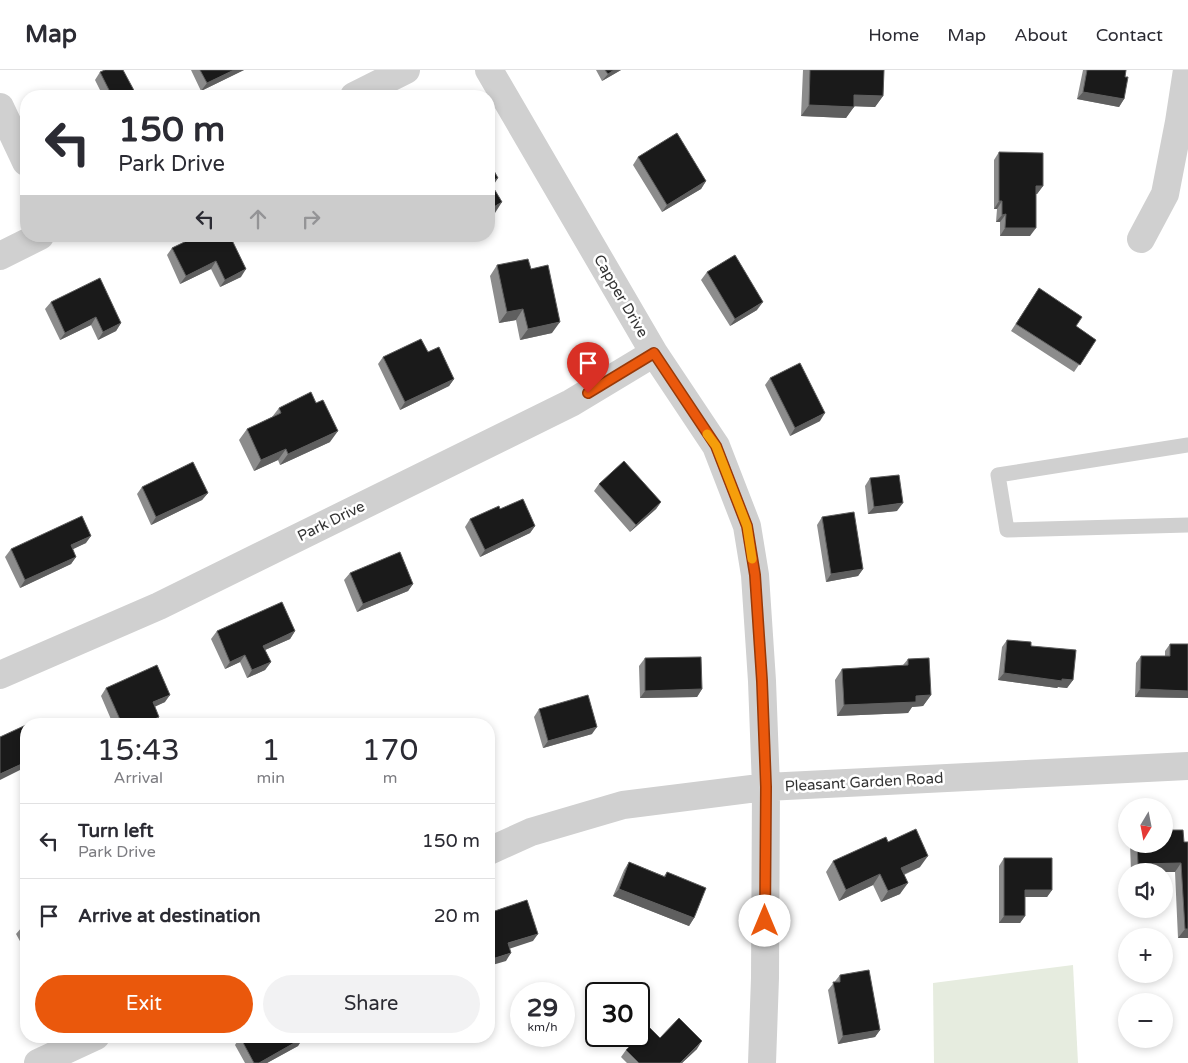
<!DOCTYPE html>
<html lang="en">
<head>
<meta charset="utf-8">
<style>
  body { margin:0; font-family:"Varela Round",sans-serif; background:#f2f2f3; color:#2b2b33; height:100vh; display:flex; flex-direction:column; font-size:19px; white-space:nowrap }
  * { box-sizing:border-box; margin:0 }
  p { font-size:16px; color:#7c7c81 }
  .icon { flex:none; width:28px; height:28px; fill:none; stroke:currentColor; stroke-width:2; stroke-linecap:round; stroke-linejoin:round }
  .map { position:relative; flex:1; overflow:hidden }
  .sheet { position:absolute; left:20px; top:648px; width:475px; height:325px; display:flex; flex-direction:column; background:#fff; border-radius:20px; box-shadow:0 2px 8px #0003 }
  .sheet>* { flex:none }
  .hud { position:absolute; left:20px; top:20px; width:475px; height:152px; border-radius:20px; box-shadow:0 2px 8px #0003; background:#fff; color:#2b2b33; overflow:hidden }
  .needle { width:32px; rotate:190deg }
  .tools { position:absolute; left:1118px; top:728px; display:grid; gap:10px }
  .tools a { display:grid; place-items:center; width:55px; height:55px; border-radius:50%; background:#fff; box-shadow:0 2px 8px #0003; font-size:25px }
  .speed { position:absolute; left:510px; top:912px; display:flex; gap:10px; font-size:25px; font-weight:700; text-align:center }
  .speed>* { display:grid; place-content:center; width:65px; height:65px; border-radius:50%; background:#fff; box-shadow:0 2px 8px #0003; line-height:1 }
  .speed small { font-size:12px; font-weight:400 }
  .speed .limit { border:2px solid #111; border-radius:8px; background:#fff; color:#111 }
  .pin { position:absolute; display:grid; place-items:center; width:42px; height:42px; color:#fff; margin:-51px -21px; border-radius:50% 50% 50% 0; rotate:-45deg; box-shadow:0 0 5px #0007 }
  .pin .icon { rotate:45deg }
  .me { position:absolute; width:55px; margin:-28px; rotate:0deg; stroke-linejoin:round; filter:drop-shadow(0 0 4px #0008) }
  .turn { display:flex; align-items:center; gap:18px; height:105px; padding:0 15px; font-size:22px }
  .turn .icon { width:65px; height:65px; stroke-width:2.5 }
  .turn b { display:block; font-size:35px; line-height:42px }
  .lanes { display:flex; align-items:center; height:48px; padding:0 15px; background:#0003; justify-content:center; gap:25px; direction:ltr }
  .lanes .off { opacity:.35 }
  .eta { display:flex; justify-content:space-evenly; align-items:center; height:85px; text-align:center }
  .eta b { font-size:30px; font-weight:600; line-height:35px }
  .primary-button { display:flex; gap:10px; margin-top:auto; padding:10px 15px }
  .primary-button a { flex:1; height:58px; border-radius:30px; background:#ea580c; color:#fff; font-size:20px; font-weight:600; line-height:58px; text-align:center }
  .primary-button a+a { background:#f2f2f3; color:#2b2b33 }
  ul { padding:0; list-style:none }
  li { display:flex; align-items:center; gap:15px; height:75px; padding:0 15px; border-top:1px solid #e1e1e2 }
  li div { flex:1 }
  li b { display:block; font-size:19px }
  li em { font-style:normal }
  header { display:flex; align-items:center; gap:30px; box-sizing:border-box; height:70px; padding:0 25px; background:#fff; border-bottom:1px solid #e1e1e2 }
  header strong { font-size:24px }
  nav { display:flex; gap:28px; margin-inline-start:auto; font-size:18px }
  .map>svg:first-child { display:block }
  .green { fill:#e6ecdf }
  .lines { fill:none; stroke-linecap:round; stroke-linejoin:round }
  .service { stroke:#d0d0d0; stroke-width:15 }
  .minor { stroke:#d0d0d0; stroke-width:28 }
  .wall { fill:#8c8c8c }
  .shaded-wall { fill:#5f5f5f }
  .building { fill:#1a1a1a; stroke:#5f5f5f }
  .route-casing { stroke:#983908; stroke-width:12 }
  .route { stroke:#ea580c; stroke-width:9 }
  .slow { stroke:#f59e0b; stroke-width:9 }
  .labels { text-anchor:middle; stroke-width:5; stroke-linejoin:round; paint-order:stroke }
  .street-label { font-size:15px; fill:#333; stroke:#fff }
</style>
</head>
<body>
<header>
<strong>Map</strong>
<nav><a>Home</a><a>Map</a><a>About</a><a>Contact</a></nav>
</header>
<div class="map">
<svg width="1188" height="993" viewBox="0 0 1188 993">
  <rect width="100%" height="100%" fill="#fff"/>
  <path class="green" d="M1073,895L1078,993H934L933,913Z"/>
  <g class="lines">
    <path class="service" d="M1188,375L998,405L1007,460L1188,455"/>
    <path class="minor" d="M489,0L654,283L716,376L747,456L755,505L762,611L766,717L765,908L762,993
      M354,26L406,0
      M0,37L26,92
      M1141,169L1165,124L1179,52L1187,0
      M0,186L40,166
      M0,605L159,536L571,333L654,283
      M489,781L531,762L623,735L766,717L1188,696
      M38,993L96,966"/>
  </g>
  <path class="wall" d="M191,0H244L201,21Z
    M596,0H621L602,11Z
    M803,0H884L883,26L875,37L854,36L846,48L801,46Z
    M1083,0H1126L1125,7L1124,29L1119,37L1077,29Z
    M100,2L137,26L102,24L95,10Z
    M999,82L1043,116L1037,124H1036L1030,166H1000V152H996L997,139H994V90Z
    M638,87L706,111L701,119L662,142L633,95Z
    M197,166L241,207L220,217L211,199L180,214L167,185L172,178Z
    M497,195L531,199L552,263L520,270L516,250L499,253L490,206Z
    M707,202L757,240L730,256L701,210Z
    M1039,218L1076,256L1096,270L1074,302L1011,261Z
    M51,232L121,253L116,261L98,270L91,255L60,270L45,239Z
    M428,282L454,309L449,316L400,340L378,294L383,287Z
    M770,308L820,351L790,366L765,315Z
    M316,333L330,372L280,395L278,390L254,401L239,370L247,359L272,347L279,338Z
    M870,408L897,441L868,444L865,416Z
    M599,414L661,432L656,439L630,462L594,421Z
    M142,417L208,423L202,430L151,455L137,424Z
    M500,439L535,456L530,463L480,487L465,457L470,449Z
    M822,447L863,499L858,506L826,512L817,455Z
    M86,473L72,479L76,487L71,494L20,518L5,487L11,479Z
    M350,503L413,514L408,521L357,542L344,510Z
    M217,561H295L290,569L265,580L271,592L265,600L247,608L240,592L225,599L211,569Z
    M1007,570L1031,576L1073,610L1067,618L1058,617L1057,618L998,610L1002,577Z
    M1170,574H1188V628L1135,627L1136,593L1141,586H1165V581Z
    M645,588L702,619L697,627L640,628L639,596Z
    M908,589L931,625L923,636L912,637L908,643L837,646L835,610L842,599L903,595Z
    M106,618L165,632L155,636V654H113L101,626Z
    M539,639L592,664L543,678L534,647Z
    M888,772L920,797L904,805L900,824L881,832L873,815L839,831L826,802L833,791Z
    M1184,772L1188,868H1178L1175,802L1131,801L1130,774H1164Z
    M1004,788L1052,820L1047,827H1025V846L1020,853H999V796Z
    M629,792L664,806L667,802L694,848L689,856L613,826L624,800Z
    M26,854V882L16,864L22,857Z
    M840,905L880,960L875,967L838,974L828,920Z
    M240,967L303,968L298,976L267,993H245L235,975Z
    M660,968L697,979L682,993H627L621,987L626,980Z"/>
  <path class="shaded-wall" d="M234,0H244L201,21L207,13Z
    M614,0H621L602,11L608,4Z
    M1083,22L1124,29L1119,37L1077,29Z
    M854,25L883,26L875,37L846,36Z
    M809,35L854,37L846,48L801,46Z
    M498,108L491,119L490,112Z
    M706,111L701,119L662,142L667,135Z
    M1036,116H1043L1037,124H1031Z
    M999,131H1002L997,139H994Z
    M502,132L495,143L489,147V140Z
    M1006,144L1000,152H996L1002,145Z
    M1005,158H1036L1030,166H1000Z
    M216,191L211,199L180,214L186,206Z
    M246,199L241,207L220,217L225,210Z
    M763,232L757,240L730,256L735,249Z
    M523,239L516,250L499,253L507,242Z
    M96,247L91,255L60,270L65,263Z
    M560,252L552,263L520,270L528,259Z
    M121,253L116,261L98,270L103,262Z
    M454,309L449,316L400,340L405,332Z
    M825,343L820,351L790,366L795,358Z
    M338,361L330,372L280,395L288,384Z
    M286,379L278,390L254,401L261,390Z
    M208,423L202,430L151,455L156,447Z
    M661,432L656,439L630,462L636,455Z
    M903,433L897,441L868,444L874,437Z
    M535,456L530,463L480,487L485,480Z
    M91,466L86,473L65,483L71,475Z
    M76,487L71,494L20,518L25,510Z
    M863,499L858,506L826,512L831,504Z
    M413,514L408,521L357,542L363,534Z
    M295,561L290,569L258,583L263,576Z
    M245,585L240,592L225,599L230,592Z
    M271,592L265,600L247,608L252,600Z
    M1004,603L1062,609L1073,610L1067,618L1058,617L1057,618L998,610Z
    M702,619L697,627L640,628L645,621Z
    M1140,619L1188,621V628L1135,627Z
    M170,625L165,632L148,640L153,632Z
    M931,625L923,636L912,637L908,643L837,646L844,635L916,626Z
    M159,647L155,654H144Z
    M597,657L592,664L543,678L548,671Z
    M26,692V697L0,710V704Z
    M928,786L920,797L893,809L901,798Z
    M1181,793L1175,802H1164V801H1133L1138,794Z
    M880,804L873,815L839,831L846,820Z
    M908,813L900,824L881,832L888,821Z
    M619,819L694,848L689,856L613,826Z
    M1025,820H1052L1047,827H1020Z
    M1004,846H1025L1020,853H999Z
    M1185,859H1188V868H1178Z
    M538,864L533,871L503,881L508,873Z
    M511,883L506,891L489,896V890Z
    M880,960L875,967L838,974L843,966Z
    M303,968L298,976L267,993H259Z
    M702,971L697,979L682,993H680Z"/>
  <path class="building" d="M105,0H123L137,26H97L109,20L100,2Z
    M200,0H234L207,13Z
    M605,0H614L608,4Z
    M810,0H884L883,26L854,25V37L809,35Z
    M1087,0H1126L1125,7H1128L1124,29L1083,22Z
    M677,63L706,111L667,135L638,87Z
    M999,82L1043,83V116H1036V158H1005L1006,144L1002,145V131H999Z
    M489,92L498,108L490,112L502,132L489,140Z
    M197,166H230L246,199L225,210L216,191L186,206L172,178Z
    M735,185L763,232L735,249L707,202Z
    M528,189L531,199L548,195L560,252L528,259L523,239L507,242L497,195Z
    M100,208L121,253L103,262L96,247L65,263L51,232Z
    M1039,218L1082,247L1076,256L1096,270L1080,295L1016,254Z
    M421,269L428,282L439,277L454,309L405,332L383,287Z
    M800,293L825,343L795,358L770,308Z
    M311,322L316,333L323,330L338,361L288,384L286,379L261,390L247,359L281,343L279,338Z
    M624,391L661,432L636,455L599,414Z
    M193,392L208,423L156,447L142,417Z
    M899,405L903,433L874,437L870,408Z
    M523,429L535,456L485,480L470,449L499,436L500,439Z
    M854,442L863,499L831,504L822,447Z
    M82,446L91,466L71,475L76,487L25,510L11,479Z
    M400,482L413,514L363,534L350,503Z
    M282,532L295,561L263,576L271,592L252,600L245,585L230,592L217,561Z
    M1007,570L1031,572V576L1076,580L1073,610L1062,609V611L1004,603Z
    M1170,574H1188V621L1140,619L1141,586H1170Z
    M701,587L702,619L645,621V588Z
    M929,588L931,625L916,626V632L844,635L842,599L908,595V589Z
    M157,595L170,625L153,632L159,647L144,654H122L106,618Z
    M588,625L597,657L548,671L539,639Z
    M35,651L37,654H28Z
    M26,655V692L0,704V667Z
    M916,759L928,786L901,798L908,813L888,821L880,804L846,820L833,791L886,767L888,772Z
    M1164,760H1183L1184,772H1188V859H1185L1181,793L1138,794L1137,774H1164Z
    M1004,788H1052V820H1025V846H1004Z
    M629,792L665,807L667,802L706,818L694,848L619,819Z
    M527,830L538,864L508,873L511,883L489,890V843Z
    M26,854V865L22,857Z
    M869,900L880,960L843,966L833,912H840V905Z
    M679,948L702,971L680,993H639L626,980L649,957L660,968Z
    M242,966H302L303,968L259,993H254L240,967Z"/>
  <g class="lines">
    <g class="route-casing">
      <path id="route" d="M588,323L654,283L716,376L747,456L755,505L762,611L766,717L765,851"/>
    </g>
    <use href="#route" class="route"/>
    <path class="slow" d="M707,364L716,376L747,456L752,489"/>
  </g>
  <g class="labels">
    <g class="street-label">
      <text transform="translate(621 226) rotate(60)" y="5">Capper Drive</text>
      <text transform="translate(331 451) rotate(-26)" y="5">Park Drive</text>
      <text transform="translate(864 712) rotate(-3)" y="5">Pleasant Garden Road</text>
    </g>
  </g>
</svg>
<div class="tools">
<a><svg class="needle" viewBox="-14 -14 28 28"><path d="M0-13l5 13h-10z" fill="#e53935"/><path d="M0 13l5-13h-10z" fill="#7c7c81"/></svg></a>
<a><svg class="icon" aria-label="sound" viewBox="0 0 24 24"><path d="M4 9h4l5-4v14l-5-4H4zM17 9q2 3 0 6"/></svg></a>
<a>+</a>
<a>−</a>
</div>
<div class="speed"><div>29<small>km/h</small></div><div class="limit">30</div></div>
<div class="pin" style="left:588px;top:323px;background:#d93025"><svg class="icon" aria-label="arrive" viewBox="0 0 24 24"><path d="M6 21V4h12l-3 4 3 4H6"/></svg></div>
<svg class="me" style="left:765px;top:851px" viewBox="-20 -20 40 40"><circle r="19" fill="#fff"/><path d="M0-13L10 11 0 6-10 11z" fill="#ea580c"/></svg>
<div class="hud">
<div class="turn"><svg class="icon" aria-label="left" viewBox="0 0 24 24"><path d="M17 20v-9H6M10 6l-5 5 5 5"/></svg><div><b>150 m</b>Park Drive</div></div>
<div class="lanes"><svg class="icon" aria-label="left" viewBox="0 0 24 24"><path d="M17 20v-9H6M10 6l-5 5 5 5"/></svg><svg class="icon off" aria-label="ahead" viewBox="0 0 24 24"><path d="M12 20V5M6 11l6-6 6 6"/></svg><svg class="icon off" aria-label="right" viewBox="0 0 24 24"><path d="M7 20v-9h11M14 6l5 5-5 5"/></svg></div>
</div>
<section class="sheet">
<div class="eta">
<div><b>15:43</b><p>Arrival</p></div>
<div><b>1</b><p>min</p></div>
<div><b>170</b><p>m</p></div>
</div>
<ul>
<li><svg class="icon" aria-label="left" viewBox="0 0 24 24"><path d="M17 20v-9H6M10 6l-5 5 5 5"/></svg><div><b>Turn left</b><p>Park Drive</p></div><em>150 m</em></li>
<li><svg class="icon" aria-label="arrive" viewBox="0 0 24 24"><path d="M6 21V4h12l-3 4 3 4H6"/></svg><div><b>Arrive at destination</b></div><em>20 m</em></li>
</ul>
<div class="primary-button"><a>Exit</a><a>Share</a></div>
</section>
</div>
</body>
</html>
